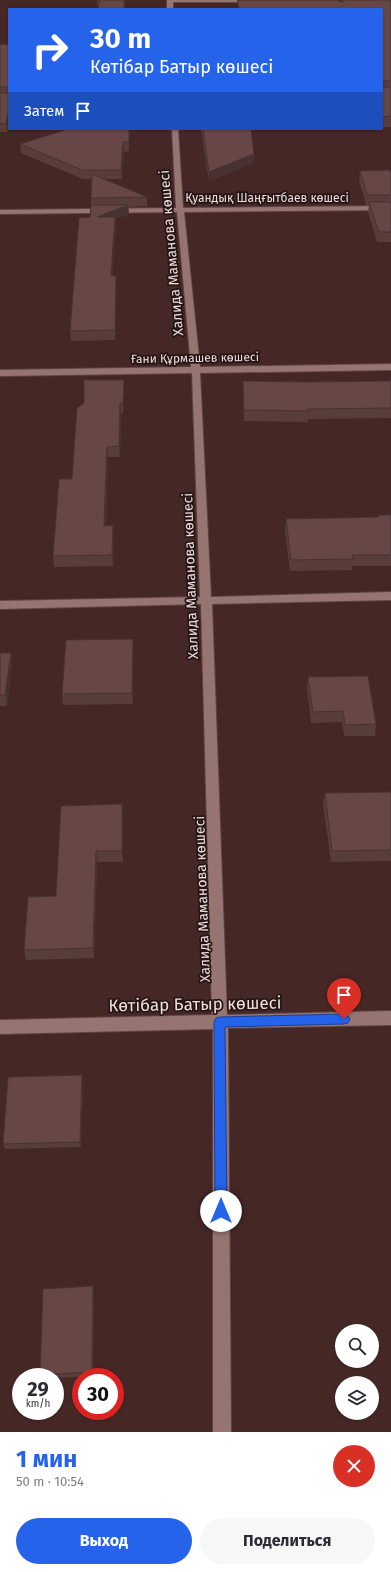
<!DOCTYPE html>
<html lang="ru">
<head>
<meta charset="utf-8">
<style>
  body { margin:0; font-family:"Fira Sans",sans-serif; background:#f7f7f7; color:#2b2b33; height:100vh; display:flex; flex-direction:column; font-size:15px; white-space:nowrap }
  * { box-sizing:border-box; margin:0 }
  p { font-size:13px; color:#7c7c81 }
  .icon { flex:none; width:22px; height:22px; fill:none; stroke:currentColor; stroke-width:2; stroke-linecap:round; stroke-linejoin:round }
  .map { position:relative; height:1432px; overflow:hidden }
  .side { display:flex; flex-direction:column; background:#fff; flex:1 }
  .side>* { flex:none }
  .guide { position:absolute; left:8px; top:8px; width:375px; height:122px; border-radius:0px; box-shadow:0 1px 3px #0004; background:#2563eb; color:#fff; overflow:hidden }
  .buttons { position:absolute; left:335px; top:1324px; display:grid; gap:8px }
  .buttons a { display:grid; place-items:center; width:44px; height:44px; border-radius:50%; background:#fff; box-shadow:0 1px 3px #0004; font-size:20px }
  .speed { position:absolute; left:12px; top:1368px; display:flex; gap:8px; font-size:20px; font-weight:700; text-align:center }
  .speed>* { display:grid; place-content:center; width:52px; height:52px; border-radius:50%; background:#fff; box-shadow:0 1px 3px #0004; line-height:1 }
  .speed small { font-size:10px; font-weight:400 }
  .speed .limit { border:6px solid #d22; background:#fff; color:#111 }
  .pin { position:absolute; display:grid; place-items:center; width:34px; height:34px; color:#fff; margin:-41px -17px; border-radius:50% 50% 50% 0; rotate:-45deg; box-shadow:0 0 4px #0007 }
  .pin .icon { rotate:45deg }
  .me { position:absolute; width:44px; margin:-22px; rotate:0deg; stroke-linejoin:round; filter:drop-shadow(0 0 3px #0008) }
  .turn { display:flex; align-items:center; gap:14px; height:84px; padding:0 16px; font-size:18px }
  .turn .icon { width:52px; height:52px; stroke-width:2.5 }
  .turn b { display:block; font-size:28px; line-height:34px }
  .then { display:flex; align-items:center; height:38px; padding:0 16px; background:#0003; gap:8px; font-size:15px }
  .round { display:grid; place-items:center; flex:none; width:42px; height:42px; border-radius:21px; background:#f7f7f7 }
  .overview { display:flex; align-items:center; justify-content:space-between; height:68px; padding:0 16px }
  h1 { font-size:24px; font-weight:700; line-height:30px; color:#2563eb }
  .button { display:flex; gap:8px; margin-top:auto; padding:8px 16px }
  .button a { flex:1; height:46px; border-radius:24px; background:#2563eb; color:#fff; font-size:16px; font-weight:700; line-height:46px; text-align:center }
  .button a+a { background:#f7f7f7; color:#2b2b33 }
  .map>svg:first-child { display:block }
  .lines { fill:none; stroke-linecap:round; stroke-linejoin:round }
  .lane-casing { stroke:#5e4544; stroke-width:2 }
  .street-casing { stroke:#5e4544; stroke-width:2 }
  .lane { fill:#967471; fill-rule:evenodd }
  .street { fill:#967471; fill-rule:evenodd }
  .wall { fill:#583d3b }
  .shaded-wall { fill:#473230 }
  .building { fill:#664745; stroke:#473230 }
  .route { fill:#2563eb; stroke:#184099 }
  .labels { text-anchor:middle; stroke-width:3.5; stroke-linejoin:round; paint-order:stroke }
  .far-street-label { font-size:12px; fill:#f1dddc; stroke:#221514 }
  .street-label { font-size:14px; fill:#f1dddc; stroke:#221514 }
  .near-street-label { font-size:17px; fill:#f1dddc; stroke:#221514 }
</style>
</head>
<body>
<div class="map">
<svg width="391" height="1432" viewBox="0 0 391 1432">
  <rect width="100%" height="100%" fill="#452826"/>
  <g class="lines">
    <g class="lane-casing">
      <path id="lane" d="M168,0H253V1L251,2H170Z"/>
    </g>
    <g class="street-casing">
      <path id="street" d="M167,0H173V9H167Z
        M172,129H178L183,208L391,206V210L184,212L200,367L391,364V370L200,373L211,597L391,592V600L212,604L227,1015L391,1011V1025L228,1028L231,1432H213V1029L0,1034V1020L212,1015L201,604L0,609V601L200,597L192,373L0,376V370L191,367L177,212L0,214V210L176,208Z"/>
    </g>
    <use href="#lane" class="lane"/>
    <use href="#street" class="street"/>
  </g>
  <path class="wall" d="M97,0H125L124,9L97,5Z
    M237,0H337L338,1H341L340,0H390L391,3V127H382V9H238Z
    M9,45V122L7,132H0V46Z
    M68,129H139H129V151L124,152L122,179H104L147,197V206L128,207L129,214L116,219V227L112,276L116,286L115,340L71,341L70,331L90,217L91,205V198L92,179H83L21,153L20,144Z
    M201,129H251L254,154L253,163L209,181Z
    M360,171L391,172V242H377L368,212L369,205H366L359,180Z
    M124,380V391L123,413L121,414L120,457H108L106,526L113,525L114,536L113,566L54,567L53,556Z
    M243,381L306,382L391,381V418L308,419V422L244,421Z
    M379,515H391V566H352V570L290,571L285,530L286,519L379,517Z
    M133,650V704L63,705L62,694Z
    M0,653L12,664L7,706H0Z
    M308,677L376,724L375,736H344L342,722L311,723L307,688Z
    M391,792V861L331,862L323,804L325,793Z
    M123,815V862H97L94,958L26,960L24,950L56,896Z
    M83,1081L81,1147L5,1149L3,1144Z
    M94,1291L93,1376L55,1378V1377H40V1375Z"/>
  <path class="shaded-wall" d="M9,109V122L7,132L6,123Z
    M123,142L124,152L122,179L121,170Z
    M254,154L253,163L209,181V172Z
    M128,205L129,214L116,219V227L112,286L97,217Z
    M116,276V286L115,340V330Z
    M124,380V391L123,413V403Z
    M120,403L121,414L120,457L119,446Z
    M107,447L108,457L105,537L104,526Z
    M113,525L114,536L113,566L112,555Z
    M133,639V704L132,693Z
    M11,653L12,664L7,706L5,695Z
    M122,804L123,815V862L122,851Z
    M96,851L97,862L94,958L93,948Z
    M82,1075L83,1081L81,1147L80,1142Z
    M93,1286L94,1291L93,1376L92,1372Z"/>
  <path class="building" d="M99,0H124V9H98Z
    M238,0H337L338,1L343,2L344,0H390L391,3V81H382V9H239Z
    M1,44L9,45V87H0V46Z
    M382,87H391V116L382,117Z
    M0,93H9V109L6,123L0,124Z
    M68,129H129V142H123L121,170H82L20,144Z
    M203,129H251L254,154L209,172Z
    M390,170V172H391V195H367L360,171Z
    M92,174L147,197L91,198Z
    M369,202H391V232H379Z
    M91,205H128L97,217H115L111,276H116L115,330L70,331L79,218L90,217Z
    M84,380H124L123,403H120L119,446L107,447L104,526L113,525L112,555L53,556L59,479H72L77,408L84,403Z
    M243,381L306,382L391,381V408L308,409L309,411L244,410Z
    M379,515H391V555H352L353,559L291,560L286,519L379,517Z
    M133,639L132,693L62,694L66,640Z
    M0,653H11L5,695H0Z
    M368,676L376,724L345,725L343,711L313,712L308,677Z
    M391,792V850L332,851L325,793Z
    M122,804V851H96L93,948L24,950L28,897L56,896L61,806Z
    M82,1075L80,1142L3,1144L8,1077Z
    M93,1286L92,1372L40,1375L43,1289Z"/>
  <path class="route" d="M344,1014L348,1016L350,1019L348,1023L344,1024L225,1027L227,1211L225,1216L221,1218L216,1216L215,1211L214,1022L216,1018L220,1017Z"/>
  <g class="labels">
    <g class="far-street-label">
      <text x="267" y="202">Қуандық Шаңғытбаев көшесі</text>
      <text transform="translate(195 358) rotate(-1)" y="4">Ғани Құрмашев көшесі</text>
    </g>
    <g class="street-label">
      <text transform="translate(171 253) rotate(-95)" y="5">Халида Маманова көшесі</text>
      <text transform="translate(190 576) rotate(-92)" y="5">Халида Маманова көшесі</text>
      <text transform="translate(202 899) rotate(-92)" y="5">Халида Маманова көшесі</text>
    </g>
    <g class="near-street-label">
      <text transform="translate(195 1004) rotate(-1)" y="6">Көтібар Батыр көшесі</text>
    </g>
  </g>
</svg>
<div class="buttons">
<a><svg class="icon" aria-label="search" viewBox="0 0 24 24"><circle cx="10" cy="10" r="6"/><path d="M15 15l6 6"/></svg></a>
<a><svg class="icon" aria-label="layers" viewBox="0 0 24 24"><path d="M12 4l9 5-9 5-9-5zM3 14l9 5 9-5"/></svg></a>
</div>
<div class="speed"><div>29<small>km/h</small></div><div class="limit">30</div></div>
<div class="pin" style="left:344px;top:1019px;background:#d93025"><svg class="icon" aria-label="arrive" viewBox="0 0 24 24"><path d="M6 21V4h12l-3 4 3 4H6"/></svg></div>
<svg class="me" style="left:221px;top:1211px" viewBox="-20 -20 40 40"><circle r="19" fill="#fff"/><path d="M0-13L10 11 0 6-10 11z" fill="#2563eb"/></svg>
<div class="guide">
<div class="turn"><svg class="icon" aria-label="right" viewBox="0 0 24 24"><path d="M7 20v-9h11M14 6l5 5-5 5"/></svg><div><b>30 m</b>Көтібар Батыр көшесі</div></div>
<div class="then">Затем<svg class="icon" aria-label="arrive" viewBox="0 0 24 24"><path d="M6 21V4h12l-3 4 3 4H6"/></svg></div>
</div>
</div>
<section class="side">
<div class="overview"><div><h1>1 мин</h1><p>50 m · 10:54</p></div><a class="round" style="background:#d93025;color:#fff"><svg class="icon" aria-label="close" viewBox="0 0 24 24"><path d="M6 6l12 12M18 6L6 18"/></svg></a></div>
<div class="button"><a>Выход</a><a>Поделиться</a></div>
</section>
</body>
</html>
